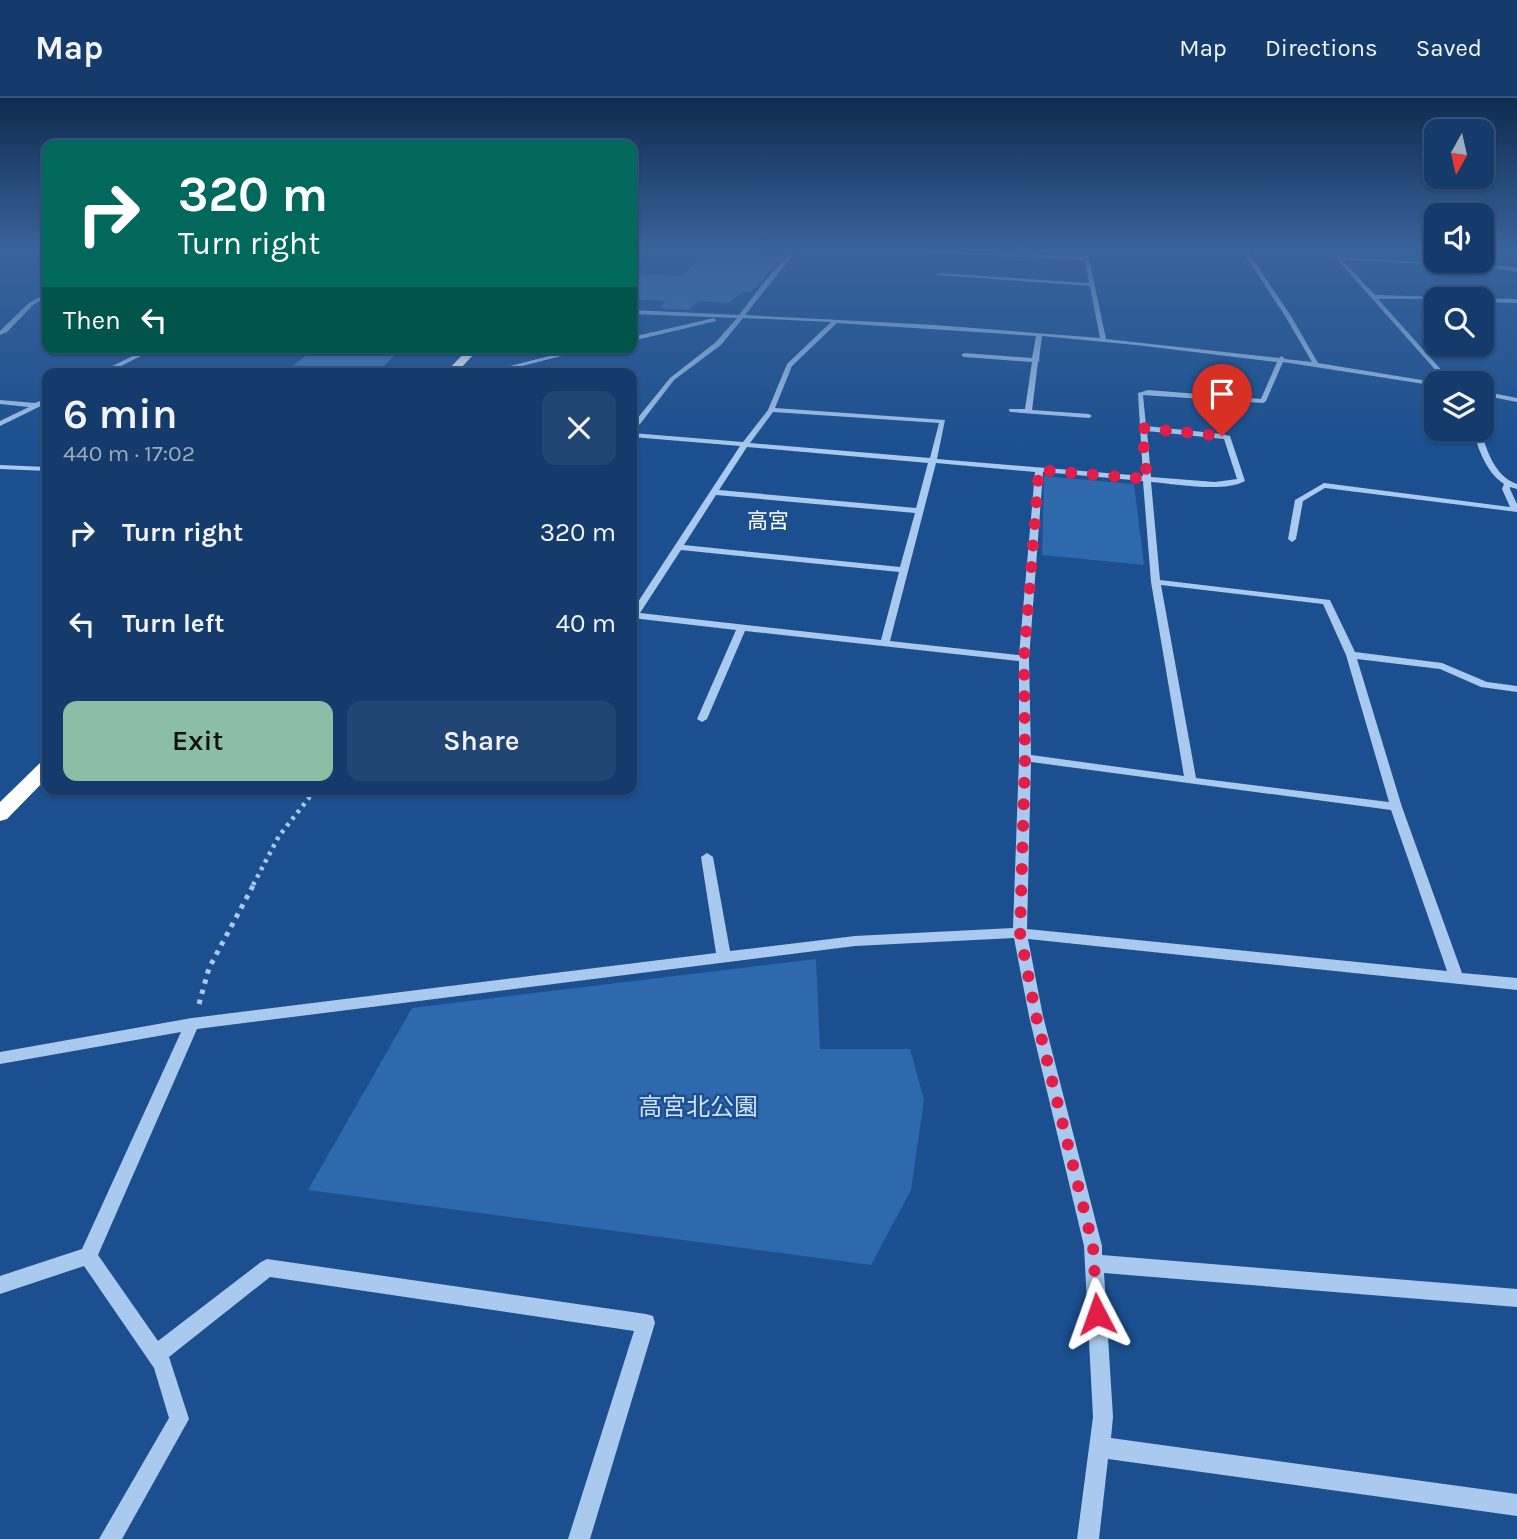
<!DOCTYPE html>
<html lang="en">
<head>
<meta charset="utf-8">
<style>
  body { margin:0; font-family:Karla,"Noto Sans JP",sans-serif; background:#214673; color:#f1f3f6; height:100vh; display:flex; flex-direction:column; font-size:26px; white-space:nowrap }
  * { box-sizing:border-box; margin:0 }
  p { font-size:23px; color:#9dadc1 }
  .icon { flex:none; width:38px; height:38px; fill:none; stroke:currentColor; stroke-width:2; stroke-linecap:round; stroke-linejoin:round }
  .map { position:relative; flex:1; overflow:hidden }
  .drawer { position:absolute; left:42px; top:270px; width:595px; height:427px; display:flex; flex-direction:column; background:#143b6b; border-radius:14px; box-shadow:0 2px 5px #0004,0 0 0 2px #33557e }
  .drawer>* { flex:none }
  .guide { position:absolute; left:42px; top:42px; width:595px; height:214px; border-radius:14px; box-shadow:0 2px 5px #0004,0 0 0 2px #33557e; background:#00695c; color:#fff; overflow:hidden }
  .needle { width:46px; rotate:188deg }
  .controls { position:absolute; left:1424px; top:21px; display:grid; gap:14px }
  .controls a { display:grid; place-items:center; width:70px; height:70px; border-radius:14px; background:#143b6b; box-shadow:0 2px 5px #0004,0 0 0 2px #33557e; font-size:35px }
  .pin { position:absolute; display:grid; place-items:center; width:60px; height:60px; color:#fff; margin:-72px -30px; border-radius:50% 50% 50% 0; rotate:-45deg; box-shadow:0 0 7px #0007 }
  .pin .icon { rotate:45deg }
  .me { position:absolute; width:77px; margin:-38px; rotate:356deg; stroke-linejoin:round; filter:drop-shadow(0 0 5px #0008) }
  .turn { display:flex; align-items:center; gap:24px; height:147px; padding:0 21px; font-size:32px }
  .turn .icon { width:91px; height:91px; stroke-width:2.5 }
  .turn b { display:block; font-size:49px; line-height:60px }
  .then { display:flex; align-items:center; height:66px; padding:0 21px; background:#0003; gap:14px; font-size:26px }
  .round { display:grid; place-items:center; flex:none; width:74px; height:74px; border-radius:14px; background:#214673 }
  .summary { display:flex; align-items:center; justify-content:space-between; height:119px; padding:0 21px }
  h1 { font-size:42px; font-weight:600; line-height:52px }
  .primary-button { display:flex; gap:14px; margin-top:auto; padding:14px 21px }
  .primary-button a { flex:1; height:80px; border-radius:14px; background:#8abfa5; color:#111; font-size:28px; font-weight:600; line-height:80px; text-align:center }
  .primary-button a+a { background:#214673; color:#f1f3f6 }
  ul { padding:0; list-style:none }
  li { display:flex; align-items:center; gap:21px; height:91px; padding:0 21px }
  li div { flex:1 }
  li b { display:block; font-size:26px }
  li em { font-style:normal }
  header { display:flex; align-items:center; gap:42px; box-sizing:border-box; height:98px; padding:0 35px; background:#143b6b; border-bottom:2px solid #33557e }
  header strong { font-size:33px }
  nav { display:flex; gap:38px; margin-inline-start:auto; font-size:24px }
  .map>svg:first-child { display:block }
  .green { fill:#2e69ad }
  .building { fill:#4478b7 }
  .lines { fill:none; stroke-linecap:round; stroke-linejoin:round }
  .path-far1 { stroke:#a9c9ee; stroke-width:4.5; stroke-dasharray:3.5 5; stroke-linecap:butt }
  .path { stroke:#a9c9ee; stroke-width:5; stroke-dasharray:4.5 6; stroke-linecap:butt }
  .minor { fill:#a9c9ee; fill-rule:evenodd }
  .highway { fill:#fff; fill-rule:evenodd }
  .route { stroke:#e11d48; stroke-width:12; stroke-dasharray:0 21.6 }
  .labels { text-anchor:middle; stroke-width:5; stroke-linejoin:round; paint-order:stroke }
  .far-quarter-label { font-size:21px; fill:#fff; stroke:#1b4f8f }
  .near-park-label { font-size:24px; fill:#cfe3fa; stroke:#1b4f8f }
</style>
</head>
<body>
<header>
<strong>Map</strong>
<nav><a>Map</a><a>Directions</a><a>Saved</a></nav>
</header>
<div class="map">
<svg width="1517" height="1441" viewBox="0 0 1517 1441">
  <rect width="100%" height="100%" fill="#1b4f8f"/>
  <path class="green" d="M1044,378L1134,386L1144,467L1042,457Z
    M816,861L820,951H910L924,1002L911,1092L871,1167L308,1092L412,910Z"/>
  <path class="building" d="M707,152L786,155L751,194H742L729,205L699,203L688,212L660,210L665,203L632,201V176L682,178Z
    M315,250H402L377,275H284Z"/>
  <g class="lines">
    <path class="path-far1" d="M253,787L279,738L316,691"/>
    <path class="path" d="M199,906L209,870L254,786"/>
    <path class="minor" d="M793,151H798L745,217L935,227L1100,240L1090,188L936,177L939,175L1089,185L1085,162L862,151L1084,159L1083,151H1087L1106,241L1279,260L1282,258L1285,261L1312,264L1285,218L1241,151H1246L1291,218L1318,265L1440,285H1437V288L1283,264L1266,303L1263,305L1143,297L1146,328L1222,336L1230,338L1245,383C1223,395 1177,386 1151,384L1160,482L1330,502L1355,554L1442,565L1487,584L1517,588V594L1481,589L1440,571L1357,561L1402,709L1462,875L1517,880V892L1028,841L1043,918L1102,1148V1157L1517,1191V1209L1104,1175L1113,1319L1111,1340L1517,1396V1418L1108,1361L1099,1441H1077L1093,1319L1084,1148L1029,918L1014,840L855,848L197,931L98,1157L158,1243L261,1164L267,1161L646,1216L653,1218L655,1225L590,1441H568L634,1233L270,1179L169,1259L189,1321L122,1441H99L169,1320L154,1270L84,1168L0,1196V1178L82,1151L181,934L0,966V954L192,920L716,855L701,759L707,755L713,759L730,853L855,838L1013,830L1019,660V563L745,533L707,621L702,624L697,621L736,532L632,520V513L740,348L632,339V335L743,344L768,312L787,266L831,224L743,220L721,247L674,282L640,326L632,333V327L670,280L716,244L737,220L632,216V212L739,217L765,183ZM837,225L1036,238L1032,260L964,255L961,257L964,259L1032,264L1025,311H1009V313L1011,314L1089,320L1092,318L1089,316L1032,312L1038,264L1040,262L1039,261L1042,238L1136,247L1277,264L1261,301L1148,292L1138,295L1143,378L937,361L945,322L775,310L792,268ZM773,314L939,325L930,360L750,345ZM1147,333L1224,341L1237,381L1215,384L1151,379ZM747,349L928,365L916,410L719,392ZM936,365L1035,374L1019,557L890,543ZM1043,374L1143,383L1151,484L1184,678L1031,657L1029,561ZM716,397L915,415L900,469L684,447ZM681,452L899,474L881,542L640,515ZM1161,487L1323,506L1346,557L1389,704L1196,680ZM1031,664L1391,712L1447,873L1027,831Z
      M1328,151H1333L1339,159L1436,165L1434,166L1342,162L1375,197L1517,201V205L1482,204V201H1378L1453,285H1447Z
      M1411,151L1437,156V159L1417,156Z
      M1460,163L1517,170V174L1462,164Z
      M47,195V199L33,207L7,234L0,237V233L29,205Z
      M714,220L716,223L632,243V239Z
      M149,250H157L107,275H98Z
      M581,250H593L494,275H482Z
      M1482,293L1517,300V304L1482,297Z
      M47,300V305L0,328V323L29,309L0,306V302L35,305Z
      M1473,331H1480C1487,352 1494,378 1517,386V391L1510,389V391L1517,406V414L1325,390L1303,403L1296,441L1292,444L1288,441L1295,402L1324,385L1510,409L1502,391L1504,386C1486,374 1478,351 1473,331Z
      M0,367L47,369V373L0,371Z"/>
    <path class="highway" d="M469,250H480L456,275H445Z
      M47,663V680L7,721L0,723V704L40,665Z"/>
  </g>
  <linearGradient id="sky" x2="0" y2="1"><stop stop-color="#0f2b4f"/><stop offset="0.43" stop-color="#39639b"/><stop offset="1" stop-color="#39639b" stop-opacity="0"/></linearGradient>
  <rect width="1517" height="353" fill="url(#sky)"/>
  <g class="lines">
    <path class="route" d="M1097,1216L1093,1148L1036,918L1020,835L1025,660L1024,561L1039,372L1147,381L1142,330L1222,338"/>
  </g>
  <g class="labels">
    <g class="far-quarter-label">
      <text x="768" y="430">高宮</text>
    </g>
    <g class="near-park-label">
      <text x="698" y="1017">高宮北公園</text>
    </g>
  </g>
</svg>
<div class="controls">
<a><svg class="needle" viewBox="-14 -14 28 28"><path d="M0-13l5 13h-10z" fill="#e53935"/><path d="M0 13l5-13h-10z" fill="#9dadc1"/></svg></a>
<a><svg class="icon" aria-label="sound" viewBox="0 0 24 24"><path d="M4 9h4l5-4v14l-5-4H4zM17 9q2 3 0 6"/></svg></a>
<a><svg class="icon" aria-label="search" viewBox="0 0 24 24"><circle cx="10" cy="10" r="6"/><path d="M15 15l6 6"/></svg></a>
<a><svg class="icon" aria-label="layers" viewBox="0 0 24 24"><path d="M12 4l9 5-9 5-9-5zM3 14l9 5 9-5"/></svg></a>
</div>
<div class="pin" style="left:1222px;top:338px;background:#d93025"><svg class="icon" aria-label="arrive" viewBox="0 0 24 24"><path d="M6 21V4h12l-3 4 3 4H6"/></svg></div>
<svg class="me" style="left:1097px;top:1216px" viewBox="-20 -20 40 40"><path d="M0-17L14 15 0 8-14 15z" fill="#e11d48" stroke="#fff" stroke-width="4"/></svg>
<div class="guide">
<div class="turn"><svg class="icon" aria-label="right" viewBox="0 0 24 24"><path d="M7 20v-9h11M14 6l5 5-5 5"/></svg><div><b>320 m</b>Turn right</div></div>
<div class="then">Then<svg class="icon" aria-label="left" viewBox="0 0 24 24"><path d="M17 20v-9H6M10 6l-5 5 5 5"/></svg></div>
</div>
<section class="drawer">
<div class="summary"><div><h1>6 min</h1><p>440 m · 17:02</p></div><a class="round"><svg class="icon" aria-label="close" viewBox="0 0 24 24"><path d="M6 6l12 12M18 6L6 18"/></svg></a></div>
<ul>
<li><svg class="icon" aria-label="right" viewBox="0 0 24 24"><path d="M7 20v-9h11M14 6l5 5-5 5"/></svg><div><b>Turn right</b></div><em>320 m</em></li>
<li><svg class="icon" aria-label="left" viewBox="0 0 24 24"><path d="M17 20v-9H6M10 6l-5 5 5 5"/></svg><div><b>Turn left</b></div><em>40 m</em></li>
</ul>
<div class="primary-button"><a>Exit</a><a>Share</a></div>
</section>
</div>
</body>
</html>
